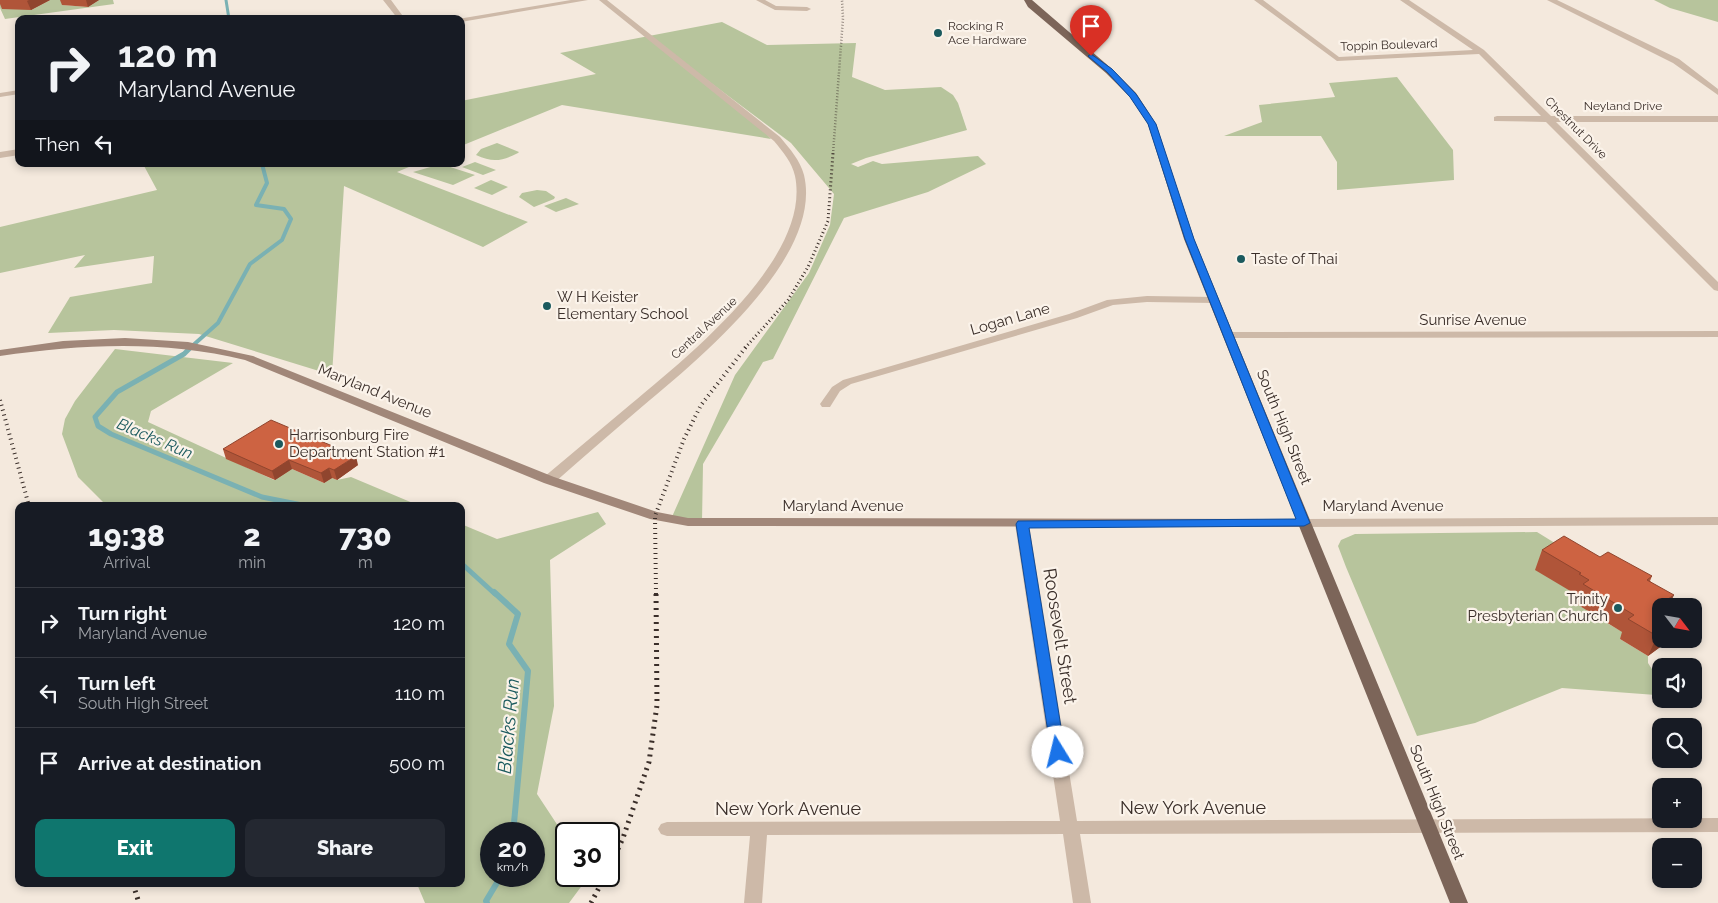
<!DOCTYPE html>
<html lang="en">
<head>
<meta charset="utf-8">
<style>
  body { margin:0; font-family:Raleway,sans-serif; background:#242831; color:#f1f3f6; height:100vh; display:flex; flex-direction:column; font-size:19px; white-space:nowrap }
  * { box-sizing:border-box; margin:0 }
  p { font-size:16px; color:#9ea1a6 }
  .icon { flex:none; width:28px; height:28px; fill:none; stroke:currentColor; stroke-width:2; stroke-linecap:round; stroke-linejoin:round }
  .map { position:relative; flex:1; overflow:hidden }
  .drawer { position:absolute; left:15px; top:502px; width:450px; height:385px; display:flex; flex-direction:column; background:#171b24; border-radius:10px; box-shadow:0 2px 8px #0003 }
  .drawer>* { flex:none }
  .hud { position:absolute; left:15px; top:15px; width:450px; height:152px; border-radius:10px; box-shadow:0 2px 8px #0003; background:#171b24; color:#f1f3f6; overflow:hidden }
  .needle { width:32px; rotate:121deg }
  .buttons { position:absolute; left:1652px; top:598px; display:grid; gap:10px }
  .buttons a { display:grid; place-items:center; width:50px; height:50px; border-radius:10px; background:#171b24; box-shadow:0 2px 8px #0003; font-size:25px }
  .speed { position:absolute; left:480px; top:822px; display:flex; gap:10px; font-size:25px; font-weight:700; text-align:center }
  .speed>* { display:grid; place-content:center; width:65px; height:65px; border-radius:50%; background:#171b24; box-shadow:0 2px 8px #0003; line-height:1 }
  .speed small { font-size:12px; font-weight:400 }
  .speed .limit { border:2px solid #111; border-radius:8px; background:#fff; color:#111 }
  .pin { position:absolute; display:grid; place-items:center; width:42px; height:42px; color:#fff; margin:-51px -21px; border-radius:50% 50% 50% 0; rotate:-45deg; box-shadow:0 0 5px #0007 }
  .pin .icon { rotate:45deg }
  .me { position:absolute; width:55px; margin:-28px; rotate:351deg; stroke-linejoin:round; filter:drop-shadow(0 0 4px #0008) }
  .turn { display:flex; align-items:center; gap:18px; height:105px; padding:0 20px; font-size:22px }
  .turn .icon { width:65px; height:65px; stroke-width:2.5 }
  .turn b { display:block; font-size:35px; line-height:42px }
  .then { display:flex; align-items:center; height:48px; padding:0 20px; background:#0003; gap:10px; font-size:19px }
  .eta { display:flex; justify-content:space-evenly; align-items:center; height:85px; text-align:center }
  .eta b { font-size:30px; font-weight:800; line-height:35px }
  .cta { display:flex; gap:10px; margin-top:auto; padding:10px 20px }
  .cta a { flex:1; height:58px; border-radius:10px; background:#0f766e; color:#fff; font-size:20px; font-weight:800; line-height:58px; text-align:center }
  .cta a+a { background:#242831; color:#f1f3f6 }
  ul { padding:0; list-style:none }
  li { display:flex; align-items:center; gap:15px; height:70px; padding:0 20px; border-top:1px solid #363941 }
  li div { flex:1 }
  li b { display:block; font-size:19px }
  li em { font-style:normal }
  .map>svg:first-child { display:block }
  .green { fill:#b7c49c; fill-rule:evenodd }
  .lines { fill:none; stroke-linecap:round; stroke-linejoin:round }
  .stream-far3 { stroke:#7ab1b3; stroke-width:3 }
  .stream-far2 { stroke:#7ab1b3; stroke-width:4 }
  .stream-far1 { stroke:#7ab1b3; stroke-width:5 }
  .stream { stroke:#7ab1b3; stroke-width:6 }
  .minor { fill:#cdb9a8; fill-rule:evenodd }
  .tertiary { fill:#cdb9a8; fill-rule:evenodd }
  .secondary { fill:#a18779; fill-rule:evenodd }
  .primary { fill:#7c6559; fill-rule:evenodd }
  .rail-far3 { stroke:#3a2e29; stroke-width:2.5; stroke-dasharray:0.5 2.5; stroke-linecap:butt }
  .rail-far2 { stroke:#3a2e29; stroke-width:3; stroke-dasharray:1 3; stroke-linecap:butt }
  .rail-far1 { stroke:#3a2e29; stroke-width:4; stroke-dasharray:1 4; stroke-linecap:butt }
  .rail { stroke:#3a2e29; stroke-width:5; stroke-dasharray:2 5; stroke-linecap:butt }
  .wall { fill:#b05539 }
  .shaded-wall { fill:#90452e }
  .building { fill:#cd6342; stroke:#90452e }
  .route { fill:#1a73e8; stroke:#114b97 }
  .poi-dot { fill:#1b5a5e; stroke:#fbf3ea; stroke-width:2 }
  .labels { text-anchor:middle; stroke-width:4.5; stroke-linejoin:round; paint-order:stroke }
  .far-poi-label { font-size:12px; fill:#3a2e29; stroke:#fbf3ea; text-anchor:start }
  .far-street-label { font-size:12px; fill:#3a2e29; stroke:#fbf3ea }
  .poi-label { font-size:15px; fill:#3a2e29; stroke:#fbf3ea; text-anchor:start }
  .street-label { font-size:15px; fill:#3a2e29; stroke:#fbf3ea }
  .water-label { font-size:16px; font-style:italic; fill:#1b5a5e; stroke:#fbf3ea }
  .near-street-label { font-size:18px; fill:#3a2e29; stroke:#fbf3ea }
  .near-water-label { font-size:19px; font-style:italic; fill:#1b5a5e; stroke:#fbf3ea }
</style>
</head>
<body>
<div class="map">
<svg width="1718" height="903" viewBox="0 0 1718 903">
  <rect width="100%" height="100%" fill="#f4e9dd"/>
  <path class="green" d="M0,0L31,10L50,0H72L63,5L88,7L99,0H113L114,4L5,19L0,8Z
    M1654,0H1718V22L1670,8Z
    M722,22L767,45L856,43L852,77L885,90L941,87L953,95L958,103L967,130L866,158L851,164L858,167L873,161L882,164L978,156L986,164L928,192L844,218L773,359L763,362L703,464L702,522L671,519L735,375L809,273L830,225L834,194L791,143L667,50L761,127L771,139L562,105L461,146V101L596,74L560,53Z
    M1397,77L1453,150L1454,180L1337,190V162L1321,136H1224L1262,122L1259,105L1335,97L1329,83Z
    M497,143L519,152L518,153C502,161 493,163 476,155L481,149Z
    M475,162L496,170L483,175L462,167Z
    M143,164H416L397,172L528,222L483,247L344,186L332,375L199,334L114,330L48,333L70,297L152,283L154,256L74,268L85,255L0,273V227L157,190Z
    M441,164L475,175L453,185L413,172Z
    M491,180L508,187L492,195L474,188Z
    M537,190L546,191L555,197L554,199L534,207L519,197L522,193Z
    M566,198L579,204L556,212L544,206Z
    M115,349L233,363L151,411L148,422L274,480L292,469L324,483L332,478L337,480L351,477L420,506H107L78,477L62,434L65,419L75,401Z
    M598,512L606,524L550,560L554,706L537,794L566,838V876H589L569,903H425L417,884H461V524L497,539ZM491,834H534V876H491Z
    M1537,532L1600,571L1573,592L1614,617L1607,623L1626,634L1620,639L1648,656V663L1655,674L1656,695L1562,688L1475,723L1417,736L1346,567L1338,546L1341,540L1355,534Z"/>
  <g class="lines">
    <path class="stream-far3" d="M226,0L229,19"/>
    <path class="stream-far2" d="M190,348L218,323L250,264L282,240L291,219L284,209L256,205L267,183L262,164"/>
    <path class="stream-far1" d="M191,347L184,354L117,392L95,417L98,426L111,434L262,497L307,506
      M329,506H372
      M461,563L495,594"/>
    <path class="stream" d="M494,592L518,614L509,644L528,671L513,834
      M487,903L486,901L501,876"/>
    <path class="minor" d="M383,0H391L405,19H398Z
      M756,0H765L776,6L807,7L811,9L807,11L775,10Z
      M1254,0H1263L1339,57L1473,50L1400,0H1409L1484,50L1551,116H1718V122H1556L1718,282V291L1714,290L1546,122L1494,121V117L1497,116H1541L1479,54L1337,61Z
      M1547,0H1557L1679,59L1718,89V95L1673,63Z
      M19,149V155L0,158V152Z
      M1147,296L1214,297L1219,300L1214,303L1147,302L1113,305L1077,318L851,384L840,391L830,407H822L820,404L832,387L843,380L1069,314L1107,300Z
      M1718,331V337L1229,338L1223,335L1229,332Z
      M1718,517V525L1304,527L1297,523L1304,519Z
      M1022,520L1029,524L1077,821L1718,818V832L1080,834L1091,903H1073L1063,834L767,835L762,903H744L750,836H667L661,834L658,829L661,824L667,822L1060,821L1015,524Z"/>
    <path class="tertiary" d="M571,0H588L461,22V19H458Z
      M599,0H607L780,137C790,149 800,160 804,175C824,259 693,364 637,411C609,435 581,459 554,483L549,484L543,480L544,477C573,453 602,428 631,404C687,357 812,258 795,176C792,162 783,152 774,141Z
      M19,90V94L0,97V93Z"/>
    <path class="secondary" d="M125,338L188,342L253,356L554,477L657,512L688,518L1304,519L1311,523L1304,527L688,526L650,519L544,483L245,360C163,340 83,344 0,356V350L63,341Z"/>
    <path class="primary" d="M1024,0H1032L1112,69L1136,93L1156,124L1194,239L1468,903H1450L1184,239L1148,124L1130,97L1106,73L1028,7Z"/>
    <path class="rail-far3" d="M833,154L843,18L842,0"/>
    <path class="rail-far2" d="M745,348L788,300L808,267L828,221L833,153"/>
    <path class="rail-far1" d="M0,400L29,506
      M656,594L655,516L684,439L701,405L746,347"/>
    <path class="rail" d="M609,868L623,838L649,762L657,705L656,592
      M133,884L139,903
      M591,903L605,876"/>
  </g>
  <path class="wall" d="M0,0H50L31,10L2,9L0,4Z
    M60,0H99L88,7L62,5Z
    M223,449L358,465L337,480L332,478L324,483L292,469L275,480L226,459Z
    M1542,550L1600,557L1652,576L1650,581L1671,601L1661,639H1671L1648,656L1620,639L1622,632L1575,603L1578,597L1572,593V592L1535,570Z"/>
  <path class="shaded-wall" d="M29,0H50L31,10L27,1Z
    M86,0H99L88,7Z
    M356,456L358,465L337,480L334,470Z
    M289,460L292,469L275,480L272,471Z
    M329,468L332,478L324,483L321,473Z
    M1674,595L1669,606L1668,599Z
    M1661,633V639H1671L1648,656L1657,636Z"/>
  <path class="building" d="M271,420L356,456L334,470L329,468L321,473L289,460L272,471L223,449Z
    M1564,536L1600,557L1608,552L1652,576L1647,580L1674,595L1668,599L1680,606H1661V633L1657,636L1628,619L1634,615L1583,584L1589,580L1579,574L1581,573L1542,550Z"/>
  <path class="route" d="M1091,54L1112,69L1136,94L1156,124L1194,239L1310,523L1304,526L1029,528L1065,752L1063,756L1058,758L1053,756L1051,752L1016,524L1018,521L1296,519L1185,239L1148,124L1130,97L1107,72L1089,57L1088,56Z"/>
  <g class="poi-dot">
    <circle cx="938" cy="33" r="5"/>
    <circle cx="1241" cy="259" r="5"/>
    <circle cx="547" cy="306" r="5"/>
    <circle cx="279" cy="444" r="5"/>
    <circle cx="1618" cy="608" r="5"/>
  </g>
  <g class="labels">
    <g class="far-poi-label">
      <text x="948" y="30">Rocking R<tspan x="948" dy="14">Ace Hardware</tspan></text>
    </g>
    <g class="far-street-label">
      <text transform="translate(1389 45) rotate(-2)" y="4">Toppin Boulevard</text>
      <text x="1623" y="110">Neyland Drive</text>
      <text transform="translate(1576 128) rotate(45)" y="4">Chestnut Drive</text>
      <text transform="translate(704 328) rotate(-43)" y="4">Central Avenue</text>
    </g>
    <g class="poi-label">
      <text x="1251" y="264">Taste of Thai</text>
      <text x="557" y="302">W H Keister<tspan x="557" dy="17">Elementary School</tspan></text>
      <text x="289" y="440">Harrisonburg Fire<tspan x="289" dy="17">Department Station #1</tspan></text>
      <text x="1608" y="604" text-anchor="end">Trinity<tspan x="1608" dy="17">Presbyterian Church</tspan></text>
    </g>
    <g class="street-label">
      <text transform="translate(1010 319) rotate(-16)" y="5">Logan Lane</text>
      <text x="1473" y="325">Sunrise Avenue</text>
      <text transform="translate(375 391) rotate(22)" y="5">Maryland Avenue</text>
      <text transform="translate(1284 427) rotate(68)" y="5">South High Street</text>
      <text x="843" y="511">Maryland Avenue</text>
      <text x="1383" y="511">Maryland Avenue</text>
      <text transform="translate(1437 802) rotate(68)" y="5">South High Street</text>
    </g>
    <g class="water-label">
      <text transform="translate(155 438) rotate(23)" y="6">Blacks Run</text>
    </g>
    <g class="near-street-label">
      <text transform="translate(1060 636) rotate(81)" y="6">Roosevelt Street</text>
      <text x="1193" y="814">New York Avenue</text>
      <text x="788" y="815">New York Avenue</text>
    </g>
    <g class="near-water-label">
      <text transform="translate(508 726) rotate(-85)" y="7">Blacks Run</text>
    </g>
  </g>
</svg>
<div class="buttons">
<a><svg class="needle" viewBox="-14 -14 28 28"><path d="M0-13l5 13h-10z" fill="#e53935"/><path d="M0 13l5-13h-10z" fill="#9ea1a6"/></svg></a>
<a><svg class="icon" aria-label="sound" viewBox="0 0 24 24"><path d="M4 9h4l5-4v14l-5-4H4zM17 9q2 3 0 6"/></svg></a>
<a><svg class="icon" aria-label="search" viewBox="0 0 24 24"><circle cx="10" cy="10" r="6"/><path d="M15 15l6 6"/></svg></a>
<a>+</a>
<a>−</a>
</div>
<div class="speed"><div>20<small>km/h</small></div><div class="limit">30</div></div>
<div class="pin" style="left:1091px;top:56px;background:#d93025"><svg class="icon" aria-label="arrive" viewBox="0 0 24 24"><path d="M6 21V4h12l-3 4 3 4H6"/></svg></div>
<svg class="me" style="left:1058px;top:752px" viewBox="-20 -20 40 40"><circle r="19" fill="#fff"/><path d="M0-13L10 11 0 6-10 11z" fill="#1a73e8"/></svg>
<div class="hud">
<div class="turn"><svg class="icon" aria-label="right" viewBox="0 0 24 24"><path d="M7 20v-9h11M14 6l5 5-5 5"/></svg><div><b>120 m</b>Maryland Avenue</div></div>
<div class="then">Then<svg class="icon" aria-label="left" viewBox="0 0 24 24"><path d="M17 20v-9H6M10 6l-5 5 5 5"/></svg></div>
</div>
<section class="drawer">
<div class="eta">
<div><b>19:38</b><p>Arrival</p></div>
<div><b>2</b><p>min</p></div>
<div><b>730</b><p>m</p></div>
</div>
<ul>
<li><svg class="icon" aria-label="right" viewBox="0 0 24 24"><path d="M7 20v-9h11M14 6l5 5-5 5"/></svg><div><b>Turn right</b><p>Maryland Avenue</p></div><em>120 m</em></li>
<li><svg class="icon" aria-label="left" viewBox="0 0 24 24"><path d="M17 20v-9H6M10 6l-5 5 5 5"/></svg><div><b>Turn left</b><p>South High Street</p></div><em>110 m</em></li>
<li><svg class="icon" aria-label="arrive" viewBox="0 0 24 24"><path d="M6 21V4h12l-3 4 3 4H6"/></svg><div><b>Arrive at destination</b></div><em>500 m</em></li>
</ul>
<div class="cta"><a>Exit</a><a>Share</a></div>
</section>
</div>
</body>
</html>
